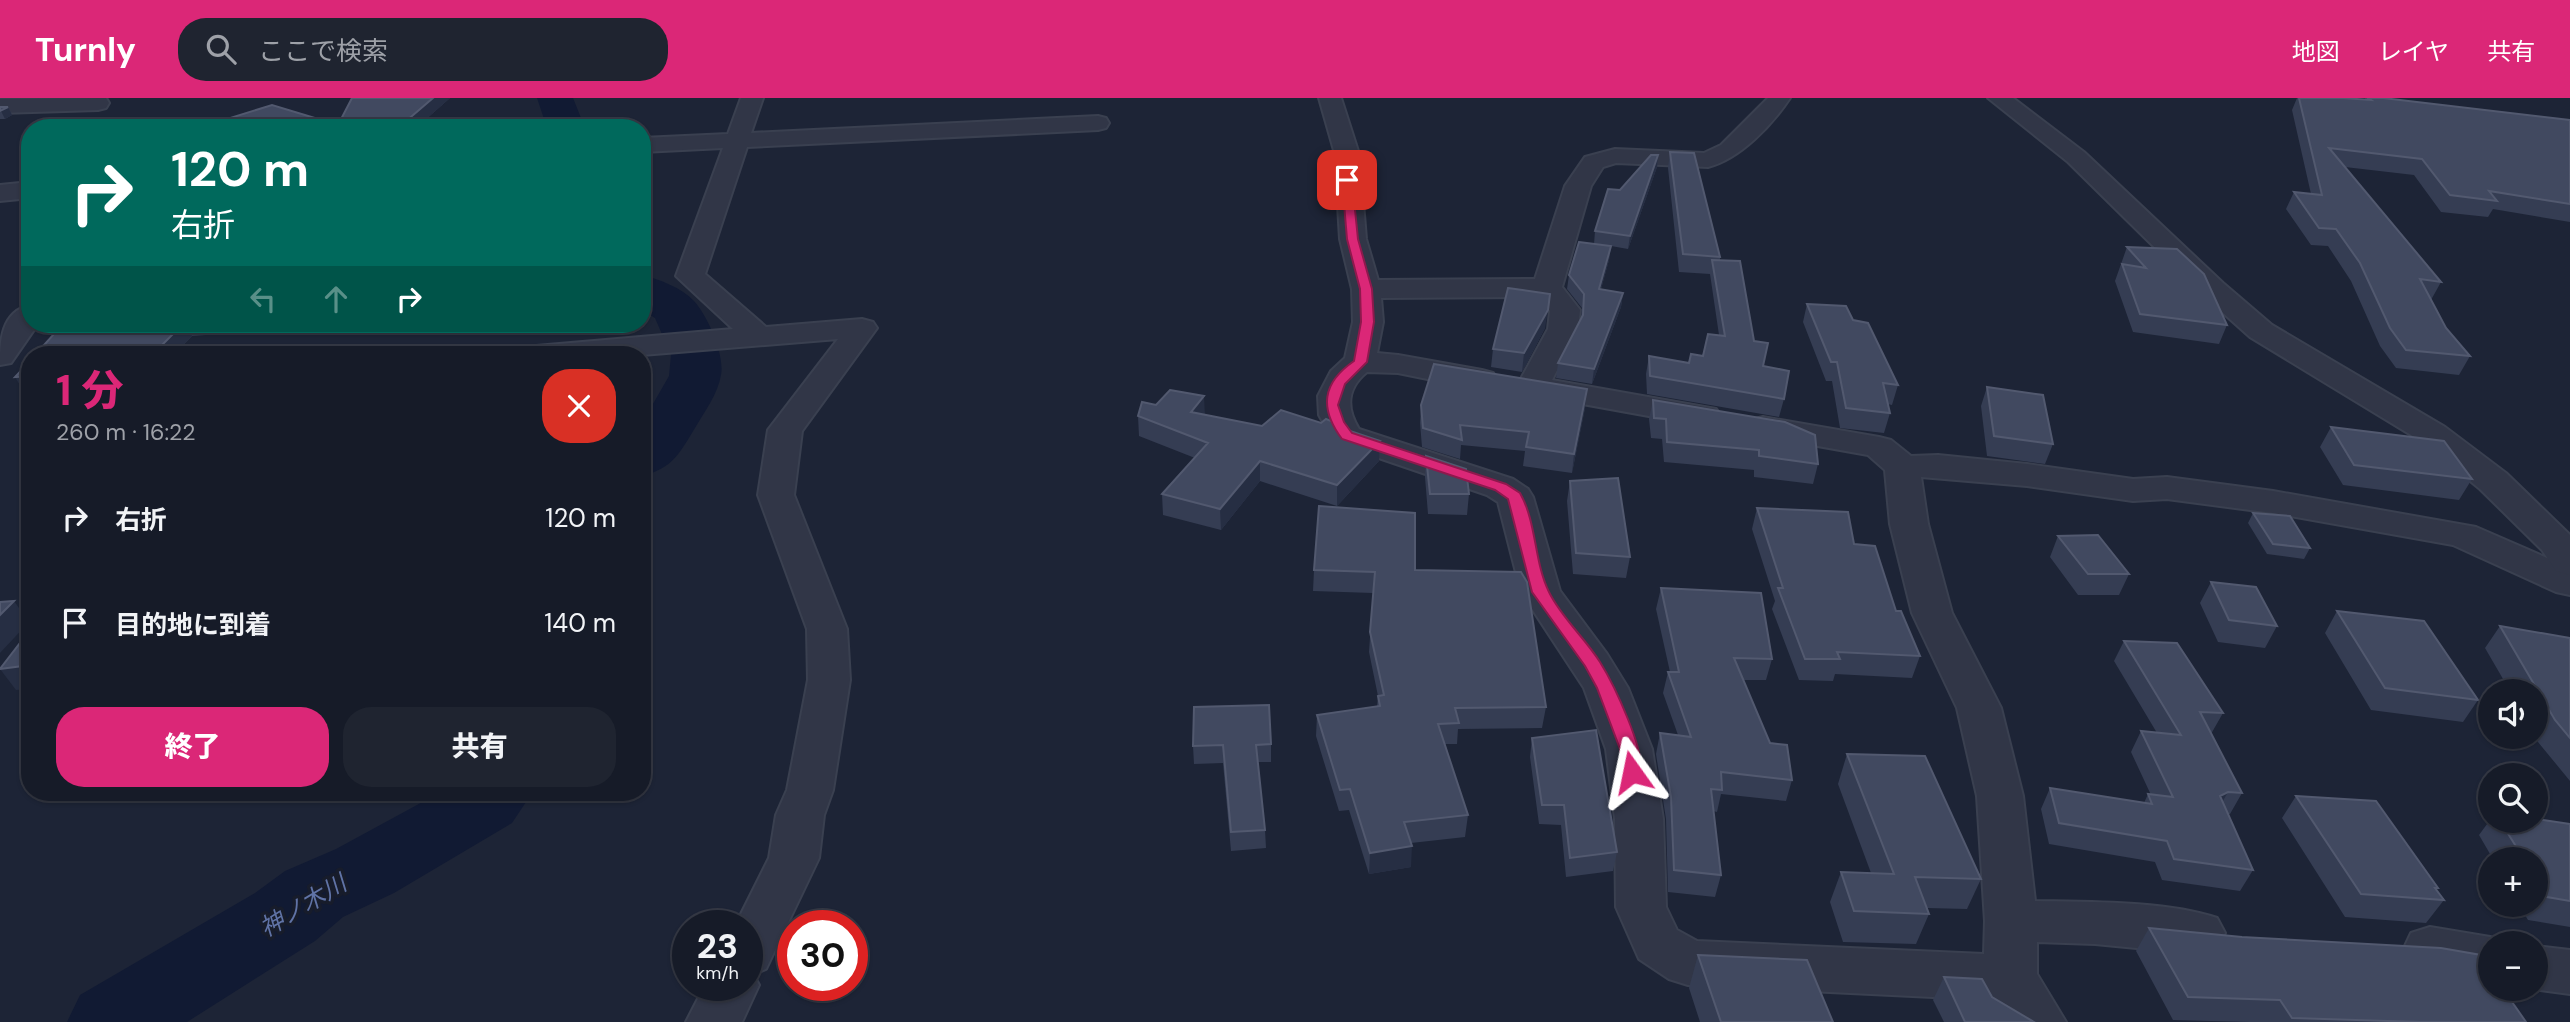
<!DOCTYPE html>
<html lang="ja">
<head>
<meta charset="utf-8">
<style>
  body { margin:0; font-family:"DM Sans","Noto Sans JP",sans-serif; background:#1f2430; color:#f1f3f6; height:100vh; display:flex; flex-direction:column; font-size:26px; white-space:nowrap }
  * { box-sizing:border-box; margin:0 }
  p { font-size:23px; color:#9ea1a8 }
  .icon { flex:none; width:38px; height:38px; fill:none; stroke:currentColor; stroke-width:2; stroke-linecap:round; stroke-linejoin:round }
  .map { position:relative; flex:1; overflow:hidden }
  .panel { position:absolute; left:21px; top:248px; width:630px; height:455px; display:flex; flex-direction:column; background:#161b28; border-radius:28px; box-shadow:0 2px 5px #0004,0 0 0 2px #353945 }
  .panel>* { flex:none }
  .top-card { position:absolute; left:21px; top:21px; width:630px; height:214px; border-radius:28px; box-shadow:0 2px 5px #0004,0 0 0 2px #353945; background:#00695c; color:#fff; overflow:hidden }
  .tools { position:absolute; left:2478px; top:581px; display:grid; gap:14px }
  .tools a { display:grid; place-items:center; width:70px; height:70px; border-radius:50%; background:#161b28; box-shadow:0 2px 5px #0004,0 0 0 2px #353945; font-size:35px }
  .speed { position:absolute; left:672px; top:812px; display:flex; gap:14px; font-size:35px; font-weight:700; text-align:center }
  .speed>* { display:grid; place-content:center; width:91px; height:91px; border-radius:50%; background:#161b28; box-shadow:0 2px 5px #0004,0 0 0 2px #353945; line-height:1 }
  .speed small { font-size:18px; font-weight:400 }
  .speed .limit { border:10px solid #d22; background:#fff; color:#111 }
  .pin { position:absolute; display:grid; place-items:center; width:60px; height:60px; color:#fff; margin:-30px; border-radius:14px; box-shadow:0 4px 10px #0006 }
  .me { position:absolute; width:77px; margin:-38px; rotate:348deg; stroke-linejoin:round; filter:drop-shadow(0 0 5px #0008) }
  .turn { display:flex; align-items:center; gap:24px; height:147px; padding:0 35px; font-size:32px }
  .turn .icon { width:91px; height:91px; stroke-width:2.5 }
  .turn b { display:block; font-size:49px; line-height:60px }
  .lanes { display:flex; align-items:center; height:66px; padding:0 35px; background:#0003; justify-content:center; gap:35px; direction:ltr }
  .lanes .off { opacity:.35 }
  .round { display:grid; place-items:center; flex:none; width:74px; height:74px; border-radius:28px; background:#1f2430 }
  .overview { display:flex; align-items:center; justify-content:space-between; height:119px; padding:0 35px }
  h1 { font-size:42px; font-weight:800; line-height:52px; color:#db2777 }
  .cta { display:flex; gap:14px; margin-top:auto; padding:14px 35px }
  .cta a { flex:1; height:80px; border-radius:28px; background:#db2777; color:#fff; font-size:28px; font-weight:800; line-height:80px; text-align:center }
  .cta a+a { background:#1f2430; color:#f1f3f6 }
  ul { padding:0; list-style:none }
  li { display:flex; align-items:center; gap:21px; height:105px; padding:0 35px }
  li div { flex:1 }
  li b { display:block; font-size:26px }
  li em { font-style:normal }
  header { display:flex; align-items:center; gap:42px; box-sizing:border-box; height:98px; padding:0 35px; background:#db2777; color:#fff }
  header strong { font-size:33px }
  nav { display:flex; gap:38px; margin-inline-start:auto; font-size:24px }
  .search { width:490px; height:63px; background:#1f2430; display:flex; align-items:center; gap:18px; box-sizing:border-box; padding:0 24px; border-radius:28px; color:#9ea1a8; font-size:26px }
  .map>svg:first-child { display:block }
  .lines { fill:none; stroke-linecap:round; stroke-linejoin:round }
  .river { fill:#111a33; fill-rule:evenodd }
  .minor-casing { stroke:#3a4050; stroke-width:4 }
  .tertiary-casing { stroke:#3a4050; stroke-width:4 }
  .minor { fill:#313647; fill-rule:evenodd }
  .tertiary { fill:#313647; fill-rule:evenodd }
  .wall { fill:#353d53 }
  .shaded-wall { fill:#262e43 }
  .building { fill:#414960; stroke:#52596f; stroke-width:2 }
  .route { fill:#db2777; stroke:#8e194d; stroke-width:2 }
  .labels { text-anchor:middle; stroke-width:7; stroke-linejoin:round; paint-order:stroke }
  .near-water-label { font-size:24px; font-style:italic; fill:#6073a6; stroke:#171c2b }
</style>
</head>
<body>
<header>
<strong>Turnly</strong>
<div class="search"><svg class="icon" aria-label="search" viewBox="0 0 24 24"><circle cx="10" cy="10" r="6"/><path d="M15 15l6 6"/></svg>ここで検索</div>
<nav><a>地図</a><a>レイヤ</a><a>共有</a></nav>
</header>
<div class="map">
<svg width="2570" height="924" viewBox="0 0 2570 924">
  <rect width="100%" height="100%" fill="#1d2436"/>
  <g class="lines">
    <path class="river" d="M537,0H573L585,30H547Z
      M642,177C659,181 682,190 694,203C708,218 725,258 721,277C718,296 704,314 695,330C679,356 673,370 642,378V325L669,278L671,257L655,220L642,212Z
      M439,695H532L512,725L394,795L343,819L315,843L187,924H67L80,897L255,795L285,773L336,751Z"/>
    <g class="minor-casing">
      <path id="minor" d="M106,0L109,5L106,10L98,12L0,15V1Z
        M741,0H763L751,35L1098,18L1106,20L1109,25L1106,30L1098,32L747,49L705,176L766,229L862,221L873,224L877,230L802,333L794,397L847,531L850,582L833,692L824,717L819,760L766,871L753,876L759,887L742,924H686L705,887H747V828H735L769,760L776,717L787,692L808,582L807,531L758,397L768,332L838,241L642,257H520L525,250L536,248L733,231L676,178L723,50L642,54V40L728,36Z
        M1319,0H1341L1359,56L1366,141L1378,182L1535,181L1565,88L1585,59L1615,51L1704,55L1721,47L1768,0H1790C1772,27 1740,61 1708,69L1616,65L1603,69L1591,88L1562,189L1580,212L1578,231L1552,282L1716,311L1721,318L1716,325L1704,328L1522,295L1517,288L1548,231L1550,213L1539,199L1381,200L1383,224L1377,255L1398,257L1482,272L1493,275L1498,282L1493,289L1482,292L1398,275L1367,274C1347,290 1346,310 1359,331L1513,381L1528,391L1533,399L1560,493L1607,556L1628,590L1652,651L1663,721L1666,809L1677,832L1697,843L1984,856L1985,823L1977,698L1957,610L1912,515L1890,426L1885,372L1868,357L1751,336L1746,329L1751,322L1763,319L1879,339L1891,342L1911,358L1938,357L2027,366L2133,381L2167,379L2273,393L2476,429L2570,470V497L2556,494L2453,447L2273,415L2167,401L2133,403L2027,388L1921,379L1928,426L1952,515L2001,610L2023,698L2035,803C2088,804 2167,803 2217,820L2225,835L2217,850L2199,856L2095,846L2037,844V876L2066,924H2008L1995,902L1688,887L1669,881L1639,861L1616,809L1615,721L1606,651L1584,590L1521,494L1498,404L1487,397L1335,345L1319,317L1318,298L1331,273L1345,260L1353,224L1352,191L1340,141L1335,56Z
        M30,84V100L0,103V87Z
        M30,207V226H38L11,265L0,267C0,243 1,214 30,207Z
        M2430,829L2490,839L2508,845H2490V883L2430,871L2411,865L2404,850L2411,835Z
        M2536,848L2570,852V896L2532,891H2536Z"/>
    </g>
    <g class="tertiary-casing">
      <path id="tertiary" d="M1988,0H2013L2084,54L2223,185L2272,227L2445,329L2506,375L2570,437V477L2556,473L2542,452L2480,391L2421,343L2250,239L2203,197L2068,64Z"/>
    </g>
    <use href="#minor" class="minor"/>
    <use href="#tertiary" class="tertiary"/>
  </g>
  <path class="wall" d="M352,0H450L416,30H216L214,25L338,27Z
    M2297,0H2343L2365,2V0H2383L2570,22V124L2493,111L2488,119L2441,114L2414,77L2345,69L2441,184L2431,202L2446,230L2470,258L2459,277L2396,270L2380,248L2351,183L2328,148L2311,147L2286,111L2294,94L2311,96L2292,12Z
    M0,9H8L12,17L5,21H0Z
    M1670,54L1720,159V162L1763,268L1784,301L1779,319L1647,296L1646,276L1649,258L1689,265L1703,258L1719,237L1710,176L1679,174L1668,70Z
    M1658,57L1657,69L1628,151L1611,148L1609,162L1601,191L1623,195L1621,209L1592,286L1556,280L1558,265L1581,219L1582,210L1567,191L1569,177L1594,146L1595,133L1620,92Z
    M2127,149L2227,227L2219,246L2133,234L2115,183Z
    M1807,206L1853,222L1898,287L1892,307L1887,306L1890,315L1884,335L1840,330L1832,283H1826L1803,224Z
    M63,226H229L220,236L192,238L173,257H35Z
    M1545,230L1522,274L1491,269L1493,251Z
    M1987,289L2053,346L2045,366L1987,358L1981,308Z
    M1653,302L1818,366L1813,386L1754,379V372L1664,364L1662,341L1651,340L1649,321Z
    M1421,307L1585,310L1572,375L1523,368L1525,353L1461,347L1460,361L1422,349L1420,325Z
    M1205,317L1262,328L1321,325L1335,328L1380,343L1379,363L1337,408L1260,383L1221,432L1163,417L1162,396L1195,360L1139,338L1138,318Z
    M2331,329L2472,381L2459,402L2343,387L2320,349Z
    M1426,358L1469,396L1467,417L1428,416L1425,379Z
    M1570,383L1630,459L1626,480L1573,476L1567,403Z
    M1757,410L1854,446L1896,513L1920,558L1912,580L1835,576L1833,583L1799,582L1772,511L1775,503L1752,431Z
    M2253,415L2310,450L2304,461L2267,456L2248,425Z
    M2058,438L2129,476L2119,497H2078L2050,459Z
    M1314,472H1415L1546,609L1542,630L1458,631L1457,646H1445L1468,717L1465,739L1411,745V769L1369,776L1349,712L1339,713L1316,638L1317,617L1377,608L1378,598L1369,554L1373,495L1313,493Z
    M2211,484L2277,528L2265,550L2218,544L2200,505Z
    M1661,490L1772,561L1766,582H1743L1770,645L1792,682L1786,703L1721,696L1717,714L1713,713L1721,777L1715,799L1668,794L1666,721L1656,656L1660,635L1678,637L1663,595L1668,574H1670L1656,511Z
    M2337,513L2478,602L2463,624L2371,612L2325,535Z
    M2500,528L2570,540V683L2538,644L2535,639L2536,593H2510L2485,550Z
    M2124,543L2223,615L2211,636L2242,695L2230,716H2228L2253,772L2240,793L2162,782L2155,764L2049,746L2041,711L2050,690L2144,705L2148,696L2151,697L2131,654L2141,633L2157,635L2114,563Z
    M1532,640L1617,754L1613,773L1566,779L1561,727L1539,726L1530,659Z
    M1271,646V664H1258L1265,732L1266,750L1231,753L1223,665L1194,666L1193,648Z
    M1847,656L1981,781L1967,811L1927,810L1929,816L1916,846L1843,844L1830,804L1841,774L1871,775L1838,686Z
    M2296,698L2438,790L2437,792L2444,802L2426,825L2345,819L2282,720Z
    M2490,722L2536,723L2570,726V829L2528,822L2519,807H2536V761H2493L2479,737Z
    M2149,830L2526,924H2249L2173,922L2136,853Z
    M1698,857L1833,924H1700L1689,890Z
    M1944,879L1992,899L2034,924H1944L1933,902Z"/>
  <path class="shaded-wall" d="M433,0H450L416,30H398Z
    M8,9L12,17L5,21L1,13Z
    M1658,57L1657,69L1628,151L1630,138Z
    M1611,148L1609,162L1597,205L1599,191Z
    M1623,195L1621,209L1592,286L1594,271Z
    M1548,212L1545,230L1522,274L1524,255Z
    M183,226H186L192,238L173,257H152Z
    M215,226H229L220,236Z
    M30,278V293L24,294L15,279Z
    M1587,291L1585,310L1572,375L1574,356Z
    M1204,298L1205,318L1191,314Z
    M1380,343L1379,363L1337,408V387Z
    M1260,363V383L1221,432L1220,411Z
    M14,503L29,524L0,555V517Z
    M30,567V591L16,592L0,571Z
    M2228,694L2216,715L2220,698Z
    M1412,748L1411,769L1369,776L1370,755Z"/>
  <path class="building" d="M352,0H433L398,30H229L214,25L272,7L338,27Z
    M2299,0H2343L2371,2L2368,0H2383L2570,22V106L2489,93L2497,103L2450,97L2422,61L2329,50L2441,184L2420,181L2446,230L2470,258L2406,252L2390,230L2360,165L2336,131L2319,130L2294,94L2322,97Z
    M0,9H8L0,13Z
    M1670,54L1694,55L1720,159L1683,156Z
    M1651,57H1658L1630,138L1595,133L1608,91L1620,92Z
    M1579,144L1611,148L1599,191L1623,195L1594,271L1558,265L1583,217L1584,196L1569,177Z
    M2127,149L2177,151L2204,176L2227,227L2140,216L2122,166L2146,170Z
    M1712,162L1740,163L1754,243L1768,245L1763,268L1789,273L1784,301L1650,278L1649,258L1689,265L1691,256L1703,258L1708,236L1725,238Z
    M1508,190L1550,196L1548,212L1524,255L1493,251Z
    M1807,206L1846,208L1853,222L1868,225L1898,287L1883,285L1890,315L1846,310L1837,264H1831Z
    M63,226H183L152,257H35Z
    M30,263V278L15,279Z
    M1434,266L1587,291L1574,356L1526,349L1529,334L1460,327L1462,342L1423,330L1421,307Z
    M1987,289L2043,297L2053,346L1994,338Z
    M1170,292L1204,298L1191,314L1262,328L1281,312L1321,325L1326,321L1331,323L1335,328L1380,343L1337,387L1260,363L1220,411L1162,396L1208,345L1138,318L1142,304L1156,307Z
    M1653,302L1785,324L1815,337L1818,366L1759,358V352L1667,344L1666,321L1654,320Z
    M2331,329L2444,343L2472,381L2354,367Z
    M1426,358L1466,371L1469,396H1430Z
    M1618,380L1630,459L1576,455L1570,383Z
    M1319,408L1415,415V472L1521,474L1527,484L1546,609L1455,610L1459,625L1438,626L1468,717L1404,724L1412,748L1370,755L1350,691L1340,692L1317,617L1380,608L1378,598L1384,597L1370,534L1375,474L1314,472Z
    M1757,410L1848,414L1854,446L1875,448L1896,513H1901L1920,558L1837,554L1840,561H1805L1778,490H1783Z
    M2253,415L2290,418L2310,450L2273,446Z
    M2098,437L2129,476H2088L2058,438Z
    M2211,484L2256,489L2277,528L2229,522Z
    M1661,490L1761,495L1772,561L1734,560L1770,645L1787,647L1792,682L1721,674L1722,692L1711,691L1721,777L1674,772L1671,699L1660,635L1691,639L1668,574H1679Z
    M14,503L0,517V504Z
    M2337,513L2424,523L2478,602L2385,590Z
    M2500,528L2570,540V640L2555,622Z
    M30,532V567L0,571Z
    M2124,543L2177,545L2223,615L2200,614L2242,695L2228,694L2220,698L2253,772L2174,761L2167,743L2059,725L2050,690L2152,706L2148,696L2173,699L2141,633L2181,637Z
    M1269,607L1271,646L1256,647L1265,732L1231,734L1223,647L1193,648L1194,609Z
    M1596,632L1617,754L1570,760L1564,707H1542L1532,640Z
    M1847,656L1925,658L1981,781L1915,779L1929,816L1854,813L1841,774L1894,776Z
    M2296,698L2376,703L2438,790H2435L2444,802L2361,796Z
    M2536,721L2570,726V803L2547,799L2536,781V761H2524L2500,723H2536Z
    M2149,830L2242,839L2441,850L2481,857L2490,871V891H2503L2526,924H2420L2292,920L2280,902L2188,899Z
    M1698,857L1807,862L1833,924H1721Z
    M1944,879L1982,881L1992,899L2034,924H1965Z"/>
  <path class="route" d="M1347,79L1352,82L1358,141L1372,191L1374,224L1367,264L1345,286L1338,307L1344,324L1352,335L1506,386L1520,395C1537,425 1534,464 1549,494C1561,519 1585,540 1600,564C1612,583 1650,660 1639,679H1625L1620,651L1597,590L1585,568L1532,494L1508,401L1495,392L1342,341C1319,310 1322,285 1354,263L1361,224L1360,191L1347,141L1342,82Z"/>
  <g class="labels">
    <g class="near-water-label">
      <text transform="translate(303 808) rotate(-31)" y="8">神ノ木川</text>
    </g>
  </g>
</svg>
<div class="tools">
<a><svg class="icon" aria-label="sound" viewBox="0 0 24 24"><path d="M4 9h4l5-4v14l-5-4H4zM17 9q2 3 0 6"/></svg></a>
<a><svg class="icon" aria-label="search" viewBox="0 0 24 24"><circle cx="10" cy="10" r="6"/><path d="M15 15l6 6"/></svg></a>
<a>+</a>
<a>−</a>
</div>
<div class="speed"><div>23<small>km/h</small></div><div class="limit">30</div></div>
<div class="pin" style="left:1347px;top:82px;background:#d93025"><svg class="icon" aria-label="arrive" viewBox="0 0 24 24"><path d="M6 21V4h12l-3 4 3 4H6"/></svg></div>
<svg class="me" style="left:1632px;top:674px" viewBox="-20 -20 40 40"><path d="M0-17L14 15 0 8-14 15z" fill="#db2777" stroke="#fff" stroke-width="4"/></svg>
<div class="top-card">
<div class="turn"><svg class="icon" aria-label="right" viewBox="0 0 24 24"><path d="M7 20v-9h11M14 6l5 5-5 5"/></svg><div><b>120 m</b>右折</div></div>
<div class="lanes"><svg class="icon off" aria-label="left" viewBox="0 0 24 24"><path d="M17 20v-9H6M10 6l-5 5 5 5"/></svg><svg class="icon off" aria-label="ahead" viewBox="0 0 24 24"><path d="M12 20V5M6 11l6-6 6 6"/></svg><svg class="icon" aria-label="right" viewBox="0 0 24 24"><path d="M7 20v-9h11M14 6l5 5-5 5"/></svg></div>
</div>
<section class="panel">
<div class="overview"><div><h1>1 分</h1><p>260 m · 16:22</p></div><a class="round" style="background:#d93025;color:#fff"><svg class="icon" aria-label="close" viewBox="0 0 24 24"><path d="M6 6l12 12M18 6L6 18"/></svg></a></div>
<ul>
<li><svg class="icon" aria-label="right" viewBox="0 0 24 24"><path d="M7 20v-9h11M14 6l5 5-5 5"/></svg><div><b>右折</b></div><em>120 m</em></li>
<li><svg class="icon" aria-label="arrive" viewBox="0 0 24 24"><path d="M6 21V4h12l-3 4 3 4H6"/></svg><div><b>目的地に到着</b></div><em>140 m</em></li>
</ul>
<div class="cta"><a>終了</a><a>共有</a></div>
</section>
</div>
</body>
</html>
